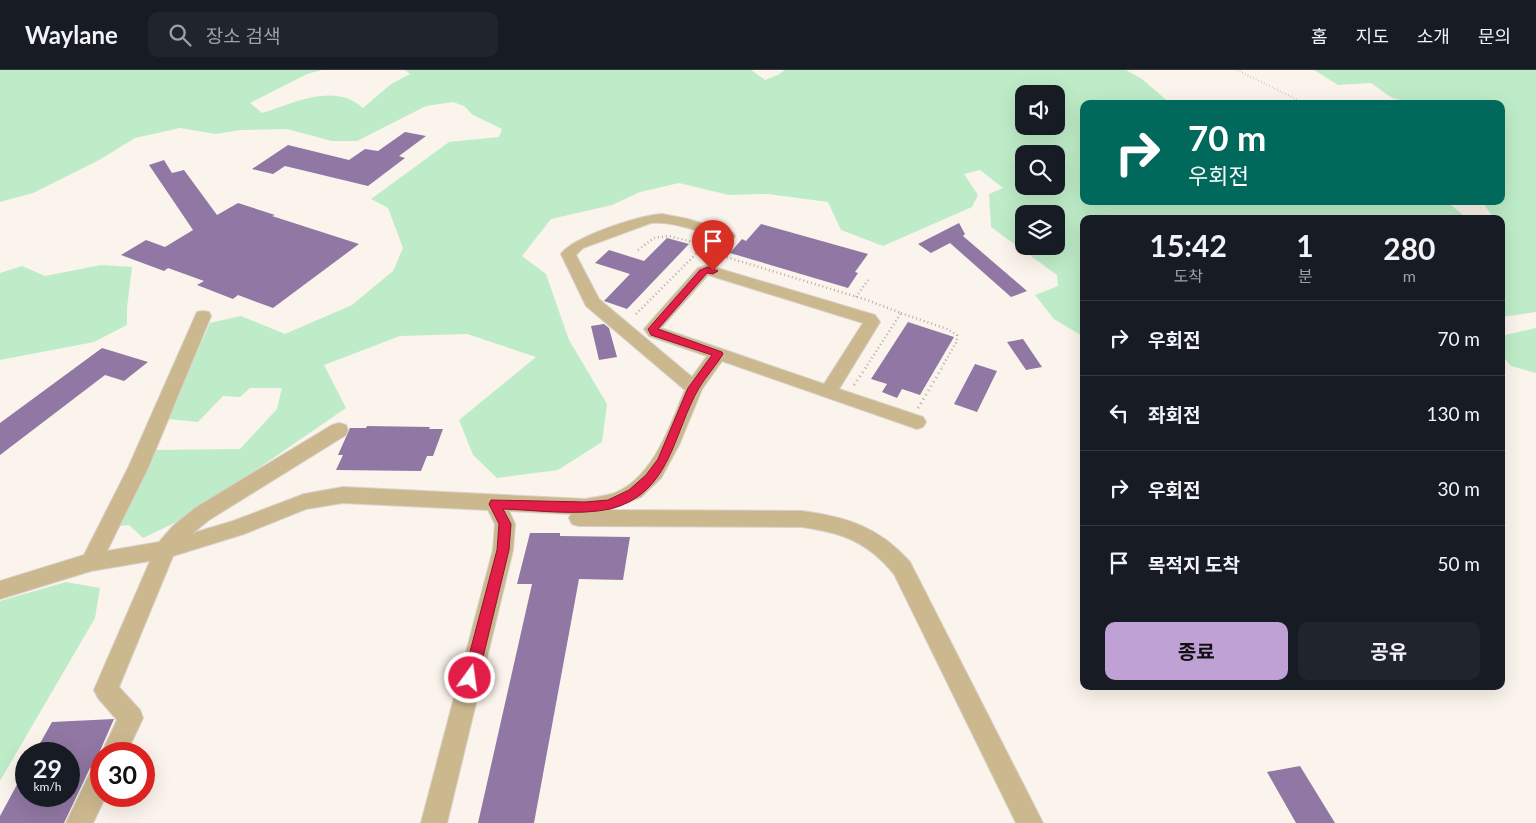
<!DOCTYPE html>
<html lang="ko">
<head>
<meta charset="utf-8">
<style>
  body { margin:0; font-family:Lato,"Noto Sans KR",sans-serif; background:#20242c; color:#f1f3f6; height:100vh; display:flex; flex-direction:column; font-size:19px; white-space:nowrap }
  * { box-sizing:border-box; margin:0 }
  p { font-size:16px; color:#9ea1a6 }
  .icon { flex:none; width:28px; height:28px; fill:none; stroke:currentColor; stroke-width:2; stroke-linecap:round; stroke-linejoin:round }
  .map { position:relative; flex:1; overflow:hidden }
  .side { position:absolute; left:1080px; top:145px; width:425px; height:475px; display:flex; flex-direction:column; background:#171b24; border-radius:10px; box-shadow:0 5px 20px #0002 }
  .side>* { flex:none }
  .hud { position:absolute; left:1080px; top:30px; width:425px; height:105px; border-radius:10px; box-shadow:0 5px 20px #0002; background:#00695c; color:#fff; overflow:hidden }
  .buttons { position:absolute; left:1015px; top:15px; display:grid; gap:10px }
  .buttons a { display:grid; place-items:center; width:50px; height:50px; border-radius:10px; background:#171b24; box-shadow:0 5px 20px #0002; font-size:25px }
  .speed { position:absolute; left:15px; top:672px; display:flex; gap:10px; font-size:25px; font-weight:700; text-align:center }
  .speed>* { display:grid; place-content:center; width:65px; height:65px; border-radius:50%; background:#171b24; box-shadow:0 5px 20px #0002; line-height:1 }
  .speed small { font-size:12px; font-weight:400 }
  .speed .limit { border:8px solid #d22; background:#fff; color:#111 }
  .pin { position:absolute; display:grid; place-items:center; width:42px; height:42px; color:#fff; margin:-51px -21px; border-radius:50% 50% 50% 0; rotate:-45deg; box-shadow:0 0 5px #0007 }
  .pin .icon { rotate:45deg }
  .me { position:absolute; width:55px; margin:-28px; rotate:14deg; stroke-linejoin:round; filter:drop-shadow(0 0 4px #0008) }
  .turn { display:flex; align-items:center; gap:18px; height:105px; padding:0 25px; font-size:22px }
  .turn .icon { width:65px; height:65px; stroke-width:2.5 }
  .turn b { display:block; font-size:35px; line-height:42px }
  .eta { display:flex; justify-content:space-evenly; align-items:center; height:85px; text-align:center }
  .eta b { font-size:30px; font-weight:700; line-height:35px }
  .action { display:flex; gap:10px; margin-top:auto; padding:10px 25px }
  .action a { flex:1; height:58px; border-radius:10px; background:#bfa1d6; color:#111; font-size:20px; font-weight:700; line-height:58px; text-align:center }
  .action a+a { background:#20242c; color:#f1f3f6 }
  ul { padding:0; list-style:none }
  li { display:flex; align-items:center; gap:15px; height:75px; padding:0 25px; border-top:1px solid #363941 }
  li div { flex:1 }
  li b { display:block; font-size:19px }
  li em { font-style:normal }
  header { display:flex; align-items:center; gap:30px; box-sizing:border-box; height:70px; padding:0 25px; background:#171b24; border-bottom:1px solid #363941 }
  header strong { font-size:24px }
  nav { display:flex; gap:28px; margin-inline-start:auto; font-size:18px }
  .search { width:350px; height:45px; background:#20242c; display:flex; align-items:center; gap:12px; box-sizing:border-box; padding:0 18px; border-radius:10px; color:#9ea1a6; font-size:19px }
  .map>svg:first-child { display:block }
  .green { fill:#beecc8; fill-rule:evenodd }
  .building { fill:#9177a3 }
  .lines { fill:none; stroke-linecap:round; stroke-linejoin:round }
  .minor-casing { stroke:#d8d2cb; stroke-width:2 }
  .path-far2 { stroke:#b4afa8; stroke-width:2; stroke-dasharray:0.5 2.5; stroke-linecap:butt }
  .path-far1 { stroke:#b4afa8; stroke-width:2.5; stroke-dasharray:1 3; stroke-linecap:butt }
  .path { stroke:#b4afa8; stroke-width:3; stroke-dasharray:1 4; stroke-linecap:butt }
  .minor { fill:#ccb88f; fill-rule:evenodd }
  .route { fill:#e11d48; stroke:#92132f }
</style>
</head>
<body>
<header>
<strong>Waylane</strong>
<div class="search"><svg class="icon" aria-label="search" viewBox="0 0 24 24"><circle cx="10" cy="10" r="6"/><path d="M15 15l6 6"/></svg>장소 검색</div>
<nav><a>홈</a><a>지도</a><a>소개</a><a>문의</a></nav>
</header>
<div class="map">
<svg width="1536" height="753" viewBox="0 0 1536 753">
  <rect width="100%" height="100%" fill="#fbf4ec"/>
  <path class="green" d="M0,0H322L307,4L250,33L262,43C294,33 335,12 363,38L391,14L410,4L405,0H751L765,10L778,5L785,0H1126L1142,9L1171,34H1084V131H1446L1468,149H1084V267L1054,249L1035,225L1058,216L1057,205L991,157L989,124L1003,118L980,100L964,104L978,125L972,137L883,176L841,160L828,132L768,124L729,125L679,113L640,122L612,135L551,149L522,186L546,204L569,270L607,334L602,372L558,400L497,408L473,385L459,350L536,287L467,264L400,266L324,295L346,338L189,446L143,468L129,455L120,456L154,380L240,379L277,339L282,318H250L240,327L223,326L198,352L167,349L210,253L241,246L285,264L352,235L393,201L403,178L388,138L371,129L449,72L499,67L502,59L473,45L464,36L453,32L426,36L357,71H332L287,59L241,60L215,64L180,58L135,68L99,90L33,123L0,132ZM1024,24H1056V56H1024ZM1024,84H1056V116H1024ZM1024,144H1056V176H1024Z
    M1314,0H1536V242L1501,247V149H1494L1482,131H1501V34H1417L1392,28L1371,13L1338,15Z
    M101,195L132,197L127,238V255L94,272L0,290V203L22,196L45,206Z
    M1536,258V303L1511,296L1501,284V266Z
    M66,512L100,518L95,548L0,711V531Z"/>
  <path class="building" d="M405,62L426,66L399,86L405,88L368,116L285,96L273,104L252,99L288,75L349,90L365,79L378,81Z
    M164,90L172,103L184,100L217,145L238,133L275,145L272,146L359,174L273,238L238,225L233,229L197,215L204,211L168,198L164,201L121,185L146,170L165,177L193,160L149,95Z
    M959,153L965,164L963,166L1027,221L1011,227L950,173L931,183L918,174Z
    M761,154L868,184L855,202L858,203L848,218L730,183L742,169L746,171Z
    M667,168L689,174L627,239L604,231L630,204L595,193L609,180L644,191Z
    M908,252L954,267L920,325L902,319L897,328L882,322L887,314L871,309Z
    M604,254L609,258L617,287L599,290L591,256Z
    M1023,269L1042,297L1026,300L1007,272Z
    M102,278L148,292L124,311L105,305L0,385V353Z
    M975,294L997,301L977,342L954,334Z
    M367,356L430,357L429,359H443L433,386H427L421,401L336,400L343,385H338L350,358H366Z
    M530,463H560V466L630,467L623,510L579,509L534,753H478L532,514H517Z
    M114,649L99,683L101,686V693L90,698L64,753H0V746L26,698V726H69V684H34L52,652Z
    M1300,696L1335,753H1296L1267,702Z"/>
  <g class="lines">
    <g class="minor-casing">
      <path id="minor" d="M662,144L688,149L733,163L735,166L733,169L728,170C702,164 678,151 651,153L583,178L576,185L599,229L692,307L707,286L649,266L644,259L698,198L707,195L875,245L880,252L839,319L923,347L926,352L923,357L917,359L722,291L702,319L679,375L661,408L641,427L609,440L802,441C847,447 879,457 910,492L1043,753H1016L894,504C868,472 843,463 802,457L579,456L572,454L569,448L571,444L509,441L515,454L513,480L447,753H421L493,480L495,454L488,440L343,433L306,439L244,464L173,486L119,617L140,640L143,648L126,684H101V686V684L117,650L98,628L94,620L150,491L91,501L0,529V511L84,485L128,398L197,242L203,241L209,242L211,246L148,398L107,481L159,472L173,456L195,438L332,355L339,353L346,355L348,360L346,365L209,450L193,463L233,451L304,424L343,417L585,429C595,427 606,426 615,423C654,407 670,355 685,320L586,236L561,184C573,167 640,145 662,144ZM708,205L863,253L824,314L661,258Z
        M101,695V726H106L93,753H66L92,699Z"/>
    </g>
    <path class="path-far2" d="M1237,0L1306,34"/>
    <path class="path-far1" d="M700,179L867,230L901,243L866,297
      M638,180L654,168L669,166L705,175
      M856,227L868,210
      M901,243L947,259L957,265V271L942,297
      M636,244L704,176"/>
    <path class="path" d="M854,315L867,296
      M918,338L943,296"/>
    <use href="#minor" class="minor"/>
  </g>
  <path class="route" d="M708,197L718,201L713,204L707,203L658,259L722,282L723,284C716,296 706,306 699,318C673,363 671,424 610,439C578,446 536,440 503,439L511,454L509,480L478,608L476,612L470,614L465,612L463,608L497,480L499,454L489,434L491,430L585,432L608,430L629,420L646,405L658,389L688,318L712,285L651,265L648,259L700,200Z"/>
</svg>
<div class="buttons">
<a><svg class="icon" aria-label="sound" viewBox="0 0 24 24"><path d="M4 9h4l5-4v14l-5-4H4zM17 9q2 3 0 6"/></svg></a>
<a><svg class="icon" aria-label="search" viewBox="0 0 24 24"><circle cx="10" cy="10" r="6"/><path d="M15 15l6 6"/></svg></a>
<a><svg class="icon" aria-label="layers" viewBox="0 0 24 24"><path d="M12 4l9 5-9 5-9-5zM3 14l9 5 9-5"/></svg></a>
</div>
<div class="speed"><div>29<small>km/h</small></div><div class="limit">30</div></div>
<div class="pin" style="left:713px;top:201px;background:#d93025"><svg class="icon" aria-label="arrive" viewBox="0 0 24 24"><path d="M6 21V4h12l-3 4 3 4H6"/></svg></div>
<svg class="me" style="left:470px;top:608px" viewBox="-20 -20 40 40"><circle r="17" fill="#e11d48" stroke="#fff" stroke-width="3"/><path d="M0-11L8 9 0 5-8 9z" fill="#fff"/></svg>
<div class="hud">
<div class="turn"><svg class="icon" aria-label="right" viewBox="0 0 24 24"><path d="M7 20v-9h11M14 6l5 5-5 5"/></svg><div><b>70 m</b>우회전</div></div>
</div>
<section class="side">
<div class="eta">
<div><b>15:42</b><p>도착</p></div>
<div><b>1</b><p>분</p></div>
<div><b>280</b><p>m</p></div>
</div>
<ul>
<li><svg class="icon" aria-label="right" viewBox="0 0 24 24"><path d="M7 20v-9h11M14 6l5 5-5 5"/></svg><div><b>우회전</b></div><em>70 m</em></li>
<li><svg class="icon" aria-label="left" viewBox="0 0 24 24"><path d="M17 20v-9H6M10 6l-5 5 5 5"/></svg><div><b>좌회전</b></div><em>130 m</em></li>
<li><svg class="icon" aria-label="right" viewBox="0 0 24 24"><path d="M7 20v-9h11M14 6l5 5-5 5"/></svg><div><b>우회전</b></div><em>30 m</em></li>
<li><svg class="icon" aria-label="arrive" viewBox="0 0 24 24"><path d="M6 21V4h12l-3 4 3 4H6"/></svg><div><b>목적지 도착</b></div><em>50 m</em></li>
</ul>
<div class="action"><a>종료</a><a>공유</a></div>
</section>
</div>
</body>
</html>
